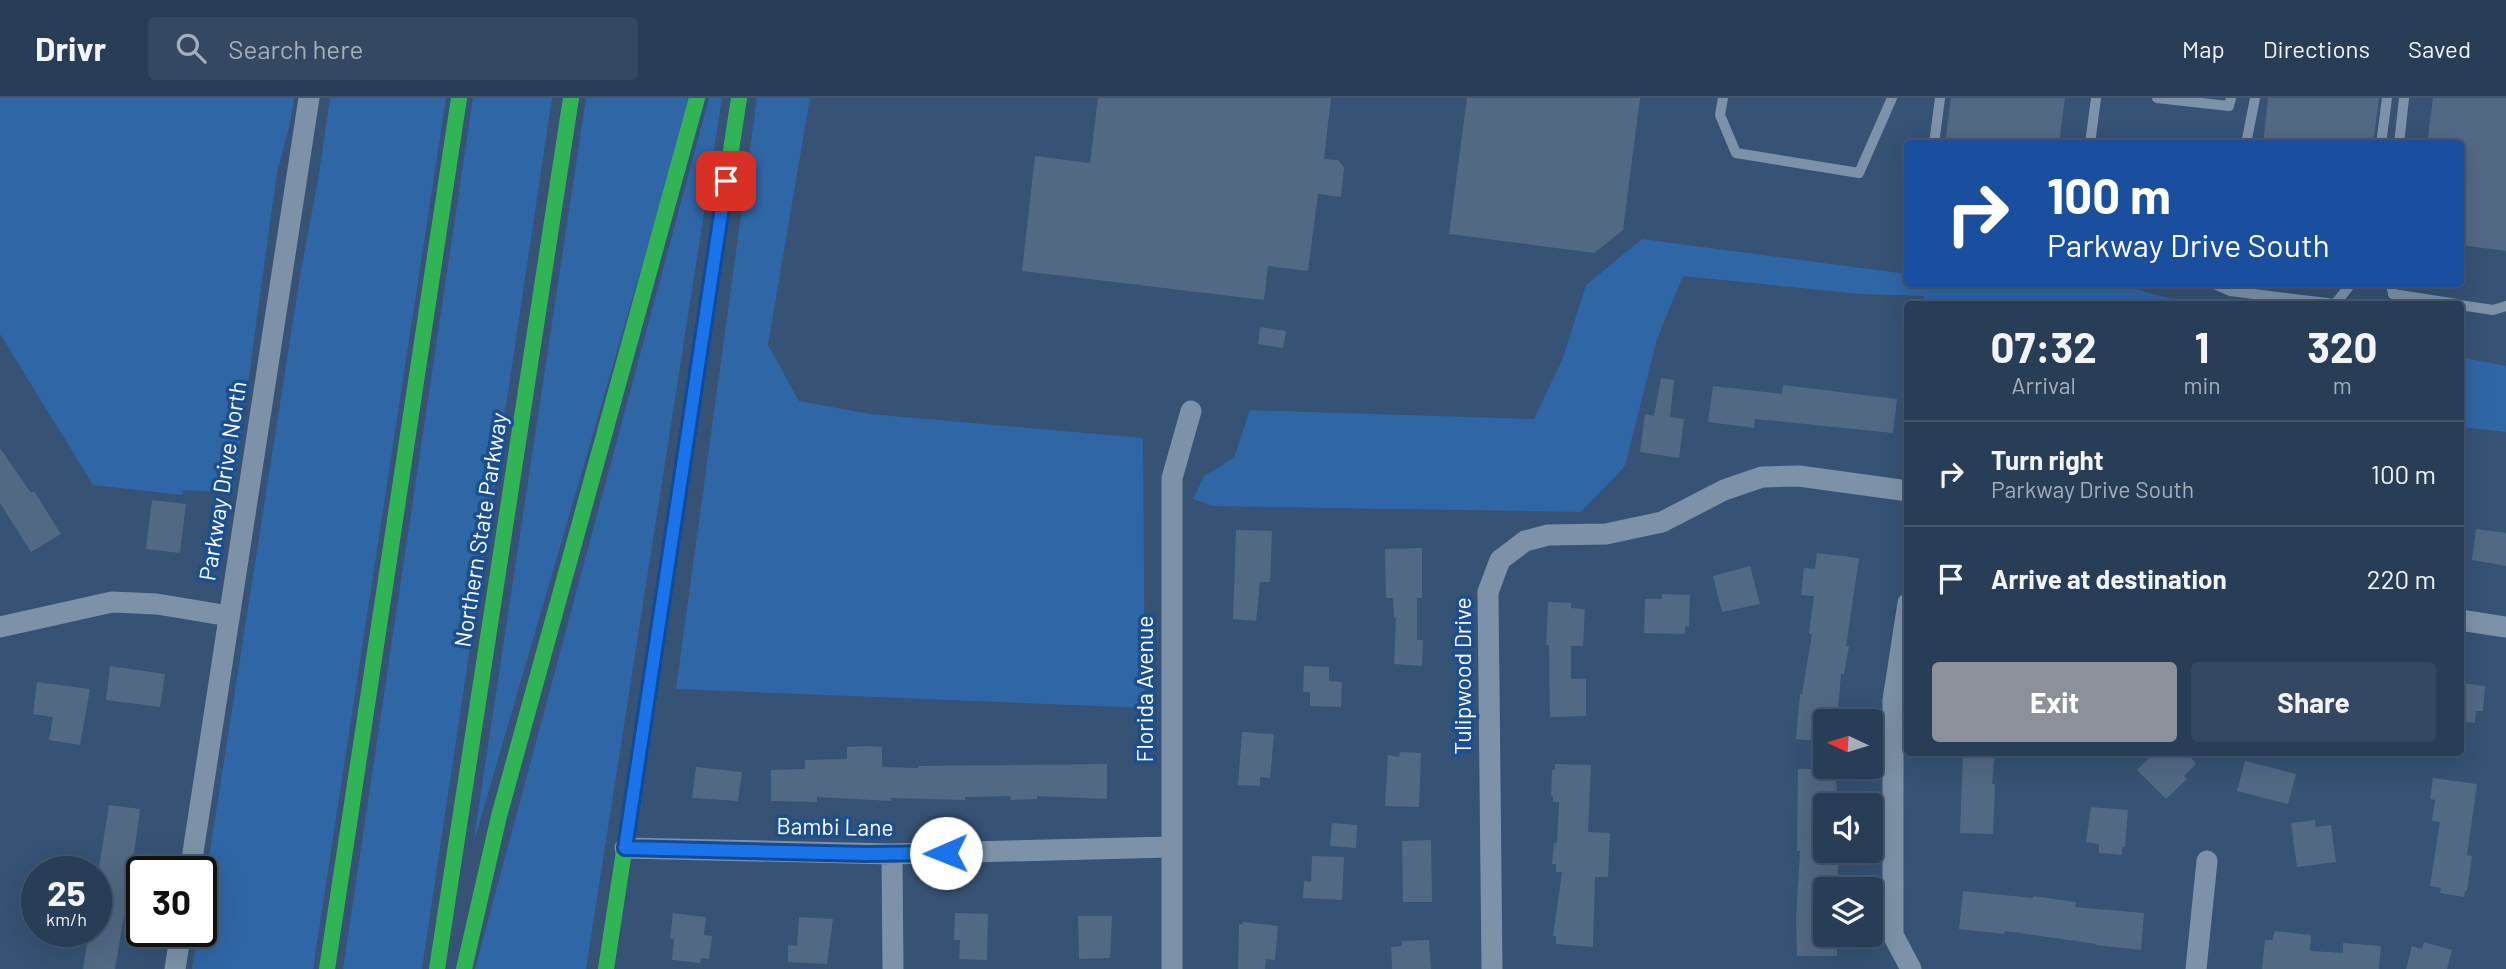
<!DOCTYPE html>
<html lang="en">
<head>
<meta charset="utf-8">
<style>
  body { margin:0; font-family:Barlow,sans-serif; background:#344961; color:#f1f3f6; height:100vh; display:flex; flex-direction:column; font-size:26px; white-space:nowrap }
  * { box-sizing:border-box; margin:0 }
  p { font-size:23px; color:#a5aeba }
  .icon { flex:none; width:38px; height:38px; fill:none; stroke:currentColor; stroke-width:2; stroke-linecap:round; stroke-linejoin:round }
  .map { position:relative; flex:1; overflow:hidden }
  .sheet { position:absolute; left:1904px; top:203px; width:560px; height:455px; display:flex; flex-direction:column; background:#283e57; border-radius:7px; box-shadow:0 7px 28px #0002,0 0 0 2px #44576d }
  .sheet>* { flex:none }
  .hud { position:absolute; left:1904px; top:42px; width:560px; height:147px; border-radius:7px; box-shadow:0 7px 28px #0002,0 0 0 2px #44576d; background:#1a4fa0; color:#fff; overflow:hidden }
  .needle { width:46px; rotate:274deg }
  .tools { position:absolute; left:1813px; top:611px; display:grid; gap:14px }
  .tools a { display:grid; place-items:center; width:70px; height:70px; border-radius:7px; background:#283e57; box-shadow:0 7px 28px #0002,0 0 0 2px #44576d; font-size:35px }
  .speed { position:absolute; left:21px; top:758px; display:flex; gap:14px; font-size:35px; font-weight:700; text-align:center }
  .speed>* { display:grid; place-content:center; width:91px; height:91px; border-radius:50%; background:#283e57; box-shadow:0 7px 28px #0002,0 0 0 2px #44576d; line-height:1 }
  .speed small { font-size:18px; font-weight:400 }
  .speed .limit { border:4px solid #111; border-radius:10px; background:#fff; color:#111 }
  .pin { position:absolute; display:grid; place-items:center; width:60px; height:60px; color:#fff; margin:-30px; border-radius:14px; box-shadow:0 4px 10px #0006 }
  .me { position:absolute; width:77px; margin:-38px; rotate:269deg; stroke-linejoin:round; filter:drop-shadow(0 0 5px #0008) }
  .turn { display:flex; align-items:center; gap:24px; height:147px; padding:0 28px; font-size:32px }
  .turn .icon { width:91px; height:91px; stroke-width:2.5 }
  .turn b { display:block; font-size:49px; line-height:60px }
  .eta { display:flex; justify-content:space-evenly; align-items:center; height:119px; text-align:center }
  .eta b { font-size:42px; font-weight:700; line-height:49px }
  .cta { display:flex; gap:14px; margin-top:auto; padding:14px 28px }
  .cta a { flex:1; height:80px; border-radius:7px; background:#8c9099; color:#fff; font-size:28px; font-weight:700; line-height:80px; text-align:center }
  .cta a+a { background:#344961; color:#f1f3f6 }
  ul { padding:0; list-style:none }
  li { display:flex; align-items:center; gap:21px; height:105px; padding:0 28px; border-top:2px solid #44576d }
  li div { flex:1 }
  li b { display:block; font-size:26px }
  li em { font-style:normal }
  header { display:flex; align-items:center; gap:42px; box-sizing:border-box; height:98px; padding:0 35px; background:#283e57; border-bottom:2px solid #44576d }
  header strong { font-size:33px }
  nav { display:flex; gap:38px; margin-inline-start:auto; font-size:24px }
  .search { width:490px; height:63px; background:#344961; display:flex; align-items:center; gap:18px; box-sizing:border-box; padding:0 24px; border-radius:7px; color:#a5aeba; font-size:26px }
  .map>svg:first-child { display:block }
  .green { fill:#2f66a5 }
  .building { fill:#526984 }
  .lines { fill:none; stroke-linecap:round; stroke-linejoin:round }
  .lane { stroke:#7d92a8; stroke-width:10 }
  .street { stroke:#7d92a8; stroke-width:21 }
  .fast { stroke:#30b455; stroke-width:16 }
  .route-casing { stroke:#114b97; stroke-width:18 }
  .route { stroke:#1a73e8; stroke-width:12 }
  .labels { text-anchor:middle; stroke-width:7; stroke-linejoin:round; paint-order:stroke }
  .street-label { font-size:23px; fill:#fff; stroke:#1b4f8f }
</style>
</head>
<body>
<header>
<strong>Drivr</strong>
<div class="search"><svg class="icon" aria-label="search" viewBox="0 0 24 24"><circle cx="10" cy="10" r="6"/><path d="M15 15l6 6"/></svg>Search here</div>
<nav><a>Map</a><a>Directions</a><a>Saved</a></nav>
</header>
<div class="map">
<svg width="2506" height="871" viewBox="0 0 2506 871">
  <rect width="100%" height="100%" fill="#365274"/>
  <path class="green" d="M0,0H294L290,26L277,74L233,395L183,392L182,397L93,387L0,236Z
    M330,0H446L313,871H192L198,833H201V810L300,178L319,76Z
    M473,0H552L422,871H343Z
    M586,0H691L473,747Z
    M709,0H722L586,871H475Z
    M757,0H810L768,247L799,303L870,316L1143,340L1145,610L676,591Z
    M1642,141L1907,176L1908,186H2117L2190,206H1923L1924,198L1860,196L1683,178L1657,241L1625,368L1581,414L1213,408L1193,401L1204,378L1234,360L1250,312L1534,321L1563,260L1586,187Z
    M2460,259L2506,268V334L2461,329Z"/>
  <path class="building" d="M1098,0H1331L1324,61L1338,62L1344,69L1341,99L1318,96L1308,173L1268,168L1264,202L1022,173L1035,58L1090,65Z
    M1467,0H1640L1623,132L1594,155L1449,136Z
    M1951,0H2065L2059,46H1945Z
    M2268,0H2379L2373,46H2263Z
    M2433,0H2506V153L2460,147V46H2427Z
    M1260,229L1286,233L1283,250L1258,246Z
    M1661,280L1674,282L1670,319L1684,321L1679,360L1640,354L1645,316L1654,318Z
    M1783,287L1897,301L1893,335L1755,321L1754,330L1708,324L1713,288L1782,296Z
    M0,350L31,395L34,393L61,436L31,454L0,405Z
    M152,402L186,406L180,455L146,451Z
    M2476,431L2506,435V468L2472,462Z
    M1236,432L1272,433L1270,484H1260L1256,523L1233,521Z
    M1422,450V500H1417V542H1423L1422,568L1394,566L1396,519H1394L1393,500H1386L1385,451Z
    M1817,455L1859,460L1846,548H1849L1844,576H1841L1837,623H1825V644L1796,641L1800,596H1802L1812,536L1809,535L1814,498L1801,497L1804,470L1815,471Z
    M1750,468L1760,506L1722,514L1713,478Z
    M1662,496L1690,497L1689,529L1685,528V536L1644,535L1645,501H1662Z
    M1548,504L1571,505V510L1585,511L1583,548H1571V581H1586V618L1550,619L1549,547H1546Z
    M110,568L165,576L160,609L106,602Z
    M1304,568L1329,569V583L1342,584L1341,609L1310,608V594H1303Z
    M37,584L90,591L80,647L49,642L53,619L33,616Z
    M2460,585L2485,588L2483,613H2476L2475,625L2460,623Z
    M1242,634L1274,636L1270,680L1260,679V688L1238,687Z
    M868,648L882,649V669L918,670V668L1107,666V701L1037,698V701L1011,702L1010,698L965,699V702L891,700V703L817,699V704L771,703V672L805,671V662L847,661V649Z
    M1400,654L1421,655L1419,709L1385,708L1388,657L1399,659Z
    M1963,654H1995L1992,686H1995L1993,736L1960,735Z
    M2155,654H2186L2196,666L2184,678L2187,681L2166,701L2137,672Z
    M2245,663L2296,676L2288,706L2237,693Z
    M1555,666L1591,667L1588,734L1610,735L1608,779H1595L1593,849L1556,846V838H1553L1562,774H1556V766H1552L1554,745H1557L1559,704H1553V698H1551L1552,672H1555Z
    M696,669L742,674L738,703L692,700Z
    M1798,671H1835L1838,707H1825V752H1835V758H1839L1837,789L1825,788V836H1837V858H1797L1796,821L1800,753H1797Z
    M2433,680L2477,686L2467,757L2472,758L2467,793H2465L2464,799L2440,795L2441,790L2430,788L2440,724L2432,723L2435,702L2430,701Z
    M109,707L140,711L134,756H132L126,817H124L115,871H83L88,839L96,840V769L99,770Z
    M2091,709L2128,712L2125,749H2122V757L2099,755V746L2086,744Z
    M2315,722L2316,729L2331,727L2336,764L2297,769L2291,725Z
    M1332,725L1357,727L1356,750L1330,748Z
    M1431,742L1432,804H1403L1402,743Z
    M1312,758L1344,759L1342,802L1303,800L1304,783L1311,784Z
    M1963,793L2033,800V798L2076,804L2075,809L2144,815L2141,852L2096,847V846L2005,833L2004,836L1959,831Z
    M673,815L706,819L704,837L712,838L709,861L701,860L700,865L672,862L674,841L670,840Z
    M955,815L988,816L987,862L959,861L960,842H954Z
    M1078,818H1112L1110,860L1079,861Z
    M799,819L833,821L827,866L788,864V847L797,848Z
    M1243,824L1278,828L1275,862L1266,861L1265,871H1238L1239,826L1242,827Z
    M2274,833L2311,837L2310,853L2343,855V845L2381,848L2379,871H2262L2265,842H2273Z
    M1429,842L1431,871H1392L1391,849L1402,848V843Z
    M2424,844L2452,852L2447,871H2406L2412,848L2422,851Z"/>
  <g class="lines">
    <path class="lane" d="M1723,0L1720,17L1736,55L1859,75L1892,0
      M2157,0L2229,8L2231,0
      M1934,46L1940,0
      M2090,46L2096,0
      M2246,46L2255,0
      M2381,46L2387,0
      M2399,46L2404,0
      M2214,186L2230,193L2335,206L2351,186
      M2391,186L2393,196L2457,206
      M2460,207L2493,212L2506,208"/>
    <path class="street" d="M1908,505L1893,602V837L1911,871
      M2460,522L2506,529
      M0,529L112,504L157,506L229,518
      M625,750L892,756L1170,749
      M892,756L893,871
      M190,774L309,0
      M175,871L181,833
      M1172,871V380L1191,313
      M1492,871L1488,494L1500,462L1525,443L1548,437L1606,436L1662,424L1724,392L1762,379L1799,378L1908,393
      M2196,871L2207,763"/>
    <path class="fast" d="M327,871L459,0
      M437,871L571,0
      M464,871L499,718L697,0
      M606,871L739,0"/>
  </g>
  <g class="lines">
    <g class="route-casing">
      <path id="route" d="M726,83L625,750L867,756L946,755"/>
    </g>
    <use href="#route" class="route"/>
  </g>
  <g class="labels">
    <g class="street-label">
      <text transform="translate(223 383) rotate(-81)" y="8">Parkway Drive North</text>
      <text transform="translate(481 432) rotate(-81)" y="8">Northern State Parkway</text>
      <text transform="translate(1463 578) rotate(-90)" y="8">Tulipwood Drive</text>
      <text transform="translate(1145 591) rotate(-90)" y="8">Florida Avenue</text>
      <text transform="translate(835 729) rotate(1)" y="8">Bambi Lane</text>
    </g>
  </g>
</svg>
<div class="tools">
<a><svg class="needle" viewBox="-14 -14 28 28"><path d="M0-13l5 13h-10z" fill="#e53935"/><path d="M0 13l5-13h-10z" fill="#a5aeba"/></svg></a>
<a><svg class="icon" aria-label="sound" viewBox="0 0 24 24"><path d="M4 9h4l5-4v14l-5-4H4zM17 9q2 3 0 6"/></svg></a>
<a><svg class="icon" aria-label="layers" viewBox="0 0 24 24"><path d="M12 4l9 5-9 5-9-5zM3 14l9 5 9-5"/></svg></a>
</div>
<div class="speed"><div>25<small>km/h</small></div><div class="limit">30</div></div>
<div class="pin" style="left:726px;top:83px;background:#d93025"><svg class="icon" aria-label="arrive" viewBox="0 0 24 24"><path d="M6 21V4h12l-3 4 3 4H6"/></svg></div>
<svg class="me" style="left:946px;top:755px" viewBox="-20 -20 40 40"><circle r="19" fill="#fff"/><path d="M0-13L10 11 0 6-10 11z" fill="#1a73e8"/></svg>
<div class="hud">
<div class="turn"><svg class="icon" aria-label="right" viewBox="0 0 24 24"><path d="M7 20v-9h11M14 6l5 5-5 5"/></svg><div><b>100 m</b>Parkway Drive South</div></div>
</div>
<section class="sheet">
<div class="eta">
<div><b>07:32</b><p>Arrival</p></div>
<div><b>1</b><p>min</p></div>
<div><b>320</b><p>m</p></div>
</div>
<ul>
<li><svg class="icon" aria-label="right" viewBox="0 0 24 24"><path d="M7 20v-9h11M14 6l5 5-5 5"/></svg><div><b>Turn right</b><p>Parkway Drive South</p></div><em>100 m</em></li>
<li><svg class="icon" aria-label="arrive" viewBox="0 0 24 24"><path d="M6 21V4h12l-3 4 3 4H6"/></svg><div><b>Arrive at destination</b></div><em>220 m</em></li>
</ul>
<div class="cta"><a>Exit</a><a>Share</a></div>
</section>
</div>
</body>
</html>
